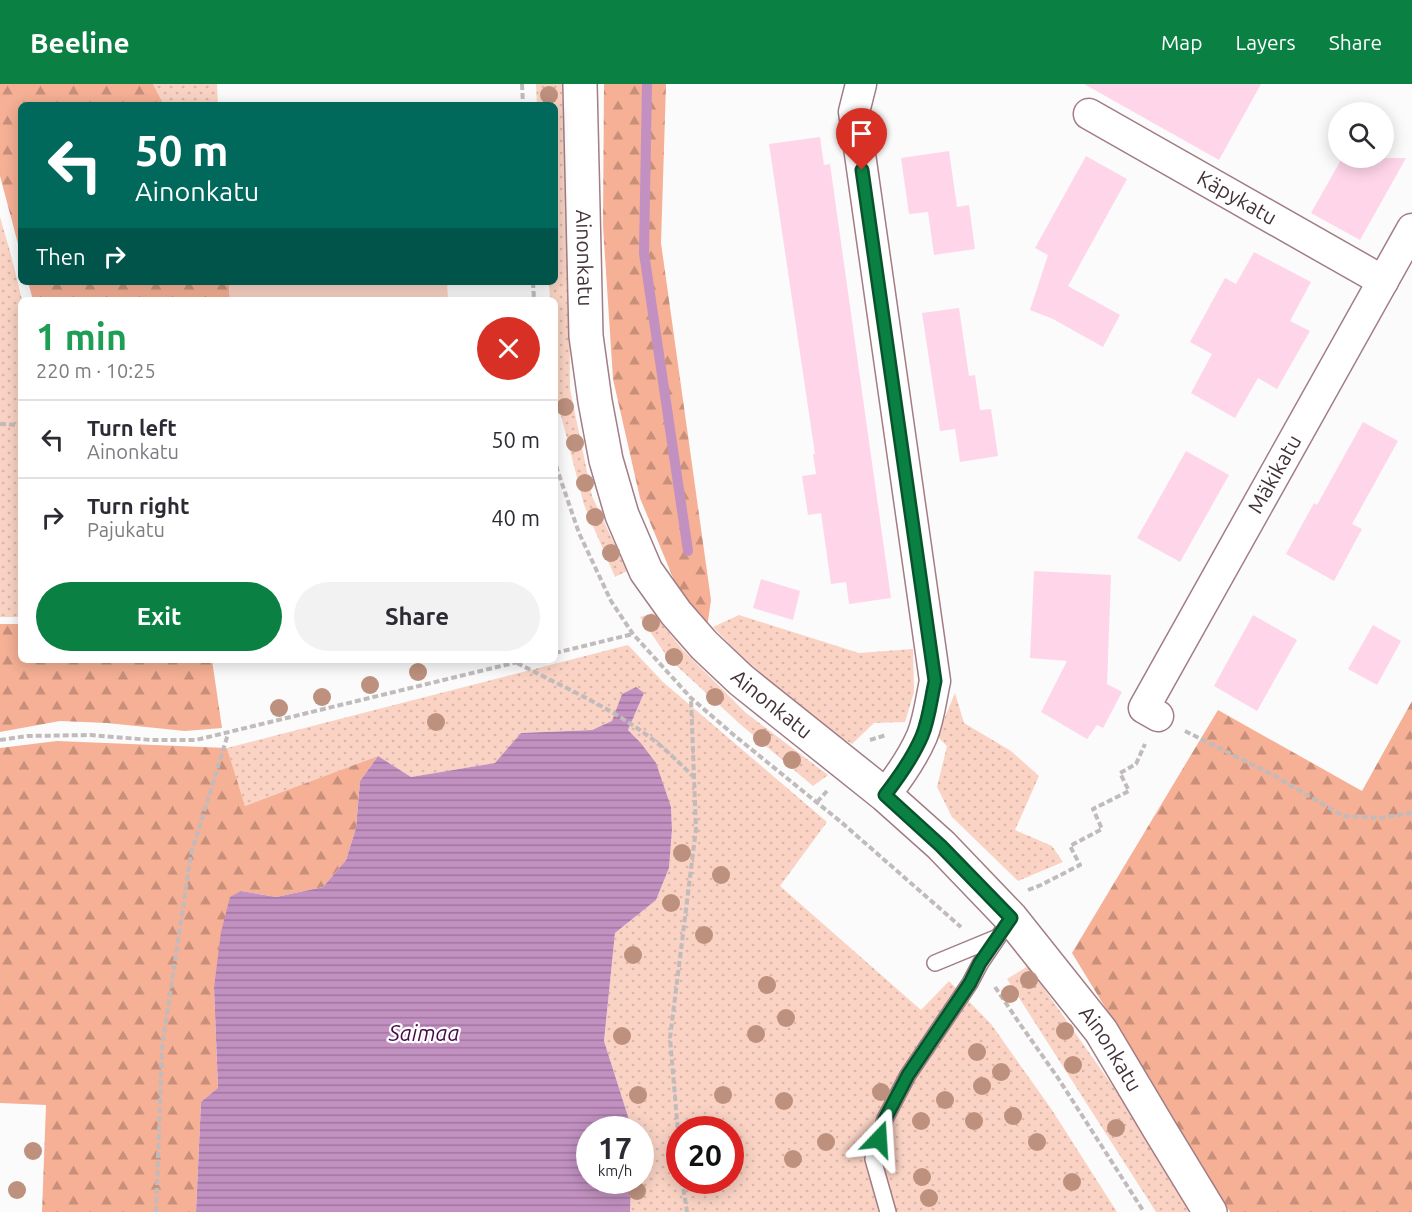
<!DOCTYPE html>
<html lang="en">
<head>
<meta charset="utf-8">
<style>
  body { margin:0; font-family:Ubuntu,sans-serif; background:#f2f2f3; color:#2b2b33; height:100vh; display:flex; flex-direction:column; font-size:22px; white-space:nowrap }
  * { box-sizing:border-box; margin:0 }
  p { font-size:20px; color:#7c7c81 }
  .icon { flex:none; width:33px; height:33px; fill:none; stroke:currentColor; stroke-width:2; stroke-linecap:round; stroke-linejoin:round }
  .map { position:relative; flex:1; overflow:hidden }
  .sheet { position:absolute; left:18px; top:213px; width:540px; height:366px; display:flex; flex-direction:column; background:#fff; border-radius:9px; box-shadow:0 3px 15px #0003 }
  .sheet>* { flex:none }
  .banner { position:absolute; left:18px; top:18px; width:540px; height:183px; border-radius:9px; box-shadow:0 3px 15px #0003; background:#00695c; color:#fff; overflow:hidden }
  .controls { position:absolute; left:1328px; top:18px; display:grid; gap:12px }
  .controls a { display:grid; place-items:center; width:66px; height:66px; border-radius:50%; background:#fff; box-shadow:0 3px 15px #0003; font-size:30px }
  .speed { position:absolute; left:576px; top:1032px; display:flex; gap:12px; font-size:30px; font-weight:700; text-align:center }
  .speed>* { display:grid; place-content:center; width:78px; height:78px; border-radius:50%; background:#fff; box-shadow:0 3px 15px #0003; line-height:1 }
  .speed small { font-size:15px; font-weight:400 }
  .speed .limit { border:9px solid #d22; background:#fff; color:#111 }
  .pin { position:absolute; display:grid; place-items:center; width:51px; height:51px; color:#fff; margin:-62px -26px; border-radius:50% 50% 50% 0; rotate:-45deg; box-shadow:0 0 6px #0007 }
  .pin .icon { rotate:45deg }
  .me { position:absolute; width:66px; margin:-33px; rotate:20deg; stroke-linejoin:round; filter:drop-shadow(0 0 4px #0008) }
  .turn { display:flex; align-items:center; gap:21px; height:126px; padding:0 18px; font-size:27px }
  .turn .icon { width:78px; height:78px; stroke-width:2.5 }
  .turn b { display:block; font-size:42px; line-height:51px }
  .then { display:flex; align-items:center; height:57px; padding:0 18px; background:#0003; gap:12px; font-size:22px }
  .round { display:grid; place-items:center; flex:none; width:63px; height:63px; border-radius:32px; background:#f2f2f3 }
  .headline { display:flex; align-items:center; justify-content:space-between; height:102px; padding:0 18px }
  h1 { font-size:36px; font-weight:700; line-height:45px; color:#1e9e55 }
  .primary-button { display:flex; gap:12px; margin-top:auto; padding:12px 18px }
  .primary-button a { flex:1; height:69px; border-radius:36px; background:#0b8043; color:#fff; font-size:24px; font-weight:700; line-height:69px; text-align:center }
  .primary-button a+a { background:#f2f2f3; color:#2b2b33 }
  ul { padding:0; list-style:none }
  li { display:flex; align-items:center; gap:18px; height:78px; padding:0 18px; border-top:2px solid #e1e1e2 }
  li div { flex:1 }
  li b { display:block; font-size:22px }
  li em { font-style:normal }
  header { display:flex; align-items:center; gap:36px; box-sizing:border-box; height:84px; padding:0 30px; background:#0b8043; color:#fff }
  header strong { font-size:28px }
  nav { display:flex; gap:33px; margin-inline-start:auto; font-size:21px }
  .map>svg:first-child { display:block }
  .green { fill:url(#green-dots); fill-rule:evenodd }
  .forest { fill:url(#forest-firs) }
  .pitch { fill:#fad3c4 }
  .water { fill:url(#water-rules) }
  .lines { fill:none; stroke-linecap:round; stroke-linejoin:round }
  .stream { stroke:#c291c1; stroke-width:10 }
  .building { fill:#ffd5ea }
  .lane-casing { stroke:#a27d85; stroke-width:18 }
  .street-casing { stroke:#a27d85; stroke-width:33 }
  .secondary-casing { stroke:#a27d85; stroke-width:36 }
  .path { stroke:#c1bbbc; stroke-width:4; stroke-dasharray:6 3; stroke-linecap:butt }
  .lane { stroke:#fff; stroke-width:15 }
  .street { stroke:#fff; stroke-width:30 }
  .secondary { stroke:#fff; stroke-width:33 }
  .tree { fill:#bd917d }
  .route-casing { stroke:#07532c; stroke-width:15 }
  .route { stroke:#0b8043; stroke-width:10 }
  .labels { text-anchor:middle; stroke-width:4.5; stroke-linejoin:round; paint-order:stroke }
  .street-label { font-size:21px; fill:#433336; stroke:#fff }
  .water-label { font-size:22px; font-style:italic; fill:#470948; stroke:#fff }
</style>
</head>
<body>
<header>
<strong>Beeline</strong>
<nav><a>Map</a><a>Layers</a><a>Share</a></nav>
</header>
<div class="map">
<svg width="1412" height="1128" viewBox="0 0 1412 1128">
  <defs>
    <pattern id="green-dots" width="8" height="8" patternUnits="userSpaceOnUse" patternTransform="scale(1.5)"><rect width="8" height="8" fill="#fad3c4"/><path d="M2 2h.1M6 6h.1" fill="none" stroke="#d8b6a9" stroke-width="1.8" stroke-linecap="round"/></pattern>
    <pattern id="forest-firs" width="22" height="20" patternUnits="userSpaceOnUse" patternTransform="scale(1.5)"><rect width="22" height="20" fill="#f5b095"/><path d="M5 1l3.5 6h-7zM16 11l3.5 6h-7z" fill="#c8907a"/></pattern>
    <pattern id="water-rules" width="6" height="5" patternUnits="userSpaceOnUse" patternTransform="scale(1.5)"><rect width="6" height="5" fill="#c291c1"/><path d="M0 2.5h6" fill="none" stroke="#9f779e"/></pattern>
  </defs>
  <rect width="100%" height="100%" fill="#fbfbfb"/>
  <path class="green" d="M153,0H217L218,21H164Z
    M536,0H566L568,49L570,305L592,412L627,487L615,493L584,421L555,308V216H550L549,198H555V21H537Z
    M0,133L11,171L22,216L21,533H0Z
    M653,529L682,565L746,629L828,691L813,702L740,640L668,574L640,533Z
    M739,531L859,569L913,565L914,608L905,638L874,639L852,660L834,650L762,594L713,543Z
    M628,561L663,598L827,738L780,802L921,926L949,897L991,940L1052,1026L1117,1128H630L631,1097L640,1096V1046L632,1045L604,957L615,849L656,816L669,784L672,746L671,723L640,658L628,646L644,609L622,610L613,637L592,646L521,649L496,679L411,693L378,672L245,722L227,664ZM680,1046H730V1096H680Z
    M955,609L964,639L1011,667L1039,692L1015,746L1052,762L1063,778L1018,797L952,733L937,703L947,662L937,652Z
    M1028,882L1119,1011L1189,1128H1156L1007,895Z"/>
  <path class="forest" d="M0,0H153L164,21H21V171L0,92Z
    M604,0H666L661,159L711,516L707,544L674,496L640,414L613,295L603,142Z
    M28,198H229L230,216H33Z
    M0,540H21V576H212L222,644L185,647L107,639L60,637L0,648Z
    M1412,617V1128H1230L1072,869L1218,626L1362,707Z
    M57,657L227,664L245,722L378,672L360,697L356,744L346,776L323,803L276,813L241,807L214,904L218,1005L201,1018L196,1128H42L46,1021L0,1019V664Z"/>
  <path class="pitch" d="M229,198H447L448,216H230Z"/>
  <path class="water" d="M636,603L644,609L628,646L640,658L656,679L671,723L672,746L669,784L656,816L615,849L604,957L632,1045L590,1046V1096L631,1097L630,1128H196L201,1018L218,1004L214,904L221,848L230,813L241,807L276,813L323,803L346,776L356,744L360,697L378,672L411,693L495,679L521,649L592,646L612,637L622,610Z"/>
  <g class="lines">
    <path class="stream" d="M647,0L644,169L688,467"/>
  </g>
  <path class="building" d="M1084,0H1261L1219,76Z
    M820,53L824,81L830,80L891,514L849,520L846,498L831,500L821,429L808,431L802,392L816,390L813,370H815L769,60Z
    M949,67L957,123L969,121L975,165L934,171L928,128L909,130L901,74Z
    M1086,72L1127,95L1068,202L1120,231L1103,263L1053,235L1030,226L1048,171L1035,164Z
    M1342,74H1406L1360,156L1311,129Z
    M1254,168L1311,198L1290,237L1310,247L1277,305L1258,294L1235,334L1191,309L1212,270L1190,258L1225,194L1236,200Z
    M959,224L969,292L975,291L980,326L991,325L998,372L960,378L955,345L940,347L922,229Z
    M1363,338L1398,357L1352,440L1362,445L1334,497L1286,470L1314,419L1317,421Z
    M1186,367L1229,391L1180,478L1137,454Z
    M1034,487L1111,491L1107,600L1122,608L1103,644L1097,641L1087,655L1041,628L1067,577L1030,574Z
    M761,495L800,507L793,536L753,524Z
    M1253,531L1297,556L1257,627L1214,602Z
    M1373,541L1401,557L1377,601L1348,585Z"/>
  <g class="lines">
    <g class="lane-casing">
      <path id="lane" d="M935,879L998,853
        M888,1128L873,1075L885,1035L908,991L970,899L980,880L1011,834"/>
    </g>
    <g class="street-casing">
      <g id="street">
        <path d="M861,0L854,28L935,597C931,615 929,635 922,652C913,673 899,693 885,711"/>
        <path id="s1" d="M1089,30L1383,197"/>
        <path id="s2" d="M1158,632L1144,624L1412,145"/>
      </g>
    </g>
    <g class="secondary-casing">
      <g id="secondary">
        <path id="s3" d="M580,0L586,252L595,317L606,376L622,431L646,487L676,529L704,561L741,596L885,711L941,761L1011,834L1101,947L1160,1046L1210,1128"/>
      </g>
    </g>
    <path class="path" d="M522,0L523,21
      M533,198L534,216
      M0,340L21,341
      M555,373L557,385L579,449L611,517L633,550L691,614L735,652L841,738L961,843
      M555,569L633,550
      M517,579C561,602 608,622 648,652C665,664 679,679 694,693
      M1185,647L1275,692L1343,732L1379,734L1412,729
      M0,656L27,652L91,651L151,656H196L526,576
      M870,656L886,651
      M817,718L827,707
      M1028,806L1041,801L1080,781L1070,762L1102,745L1093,725L1129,707L1120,689L1136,680L1145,660
      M995,903L1020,940L1058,994L1144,1128
      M680,1071L670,954L696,745L691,615
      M682,1096L687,1128
      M156,1128L162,964L191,770L228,650"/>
    <use href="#lane" class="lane"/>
    <use href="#street" class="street"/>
    <use href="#secondary" class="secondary"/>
  </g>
  <g class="tree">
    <circle cx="549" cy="11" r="9"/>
    <circle cx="565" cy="323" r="9"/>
    <circle cx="575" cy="359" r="9"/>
    <circle cx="585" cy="399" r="9"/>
    <circle cx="595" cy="433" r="9"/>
    <circle cx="611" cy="469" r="9"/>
    <circle cx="651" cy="539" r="9"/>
    <circle cx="674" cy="573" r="9"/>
    <circle cx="418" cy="588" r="9"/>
    <circle cx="370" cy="601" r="9"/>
    <circle cx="322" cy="613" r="9"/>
    <circle cx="715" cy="613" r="9"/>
    <circle cx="279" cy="624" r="9"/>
    <circle cx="436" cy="638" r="9"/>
    <circle cx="762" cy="654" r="9"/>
    <circle cx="792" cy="676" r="9"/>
    <circle cx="682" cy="769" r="9"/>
    <circle cx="721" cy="791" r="9"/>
    <circle cx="671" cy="819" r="9"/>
    <circle cx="704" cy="851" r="9"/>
    <circle cx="633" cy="871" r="9"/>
    <circle cx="1029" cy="896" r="9"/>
    <circle cx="767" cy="901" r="9"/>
    <circle cx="1010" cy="910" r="9"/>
    <circle cx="786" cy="934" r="9"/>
    <circle cx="1065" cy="947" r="9"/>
    <circle cx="756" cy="950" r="9"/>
    <circle cx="622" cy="952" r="9"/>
    <circle cx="977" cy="968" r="9"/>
    <circle cx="1073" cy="981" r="9"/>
    <circle cx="1001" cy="988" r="9"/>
    <circle cx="982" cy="1002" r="9"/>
    <circle cx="881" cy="1008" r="9"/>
    <circle cx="638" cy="1011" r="9"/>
    <circle cx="723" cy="1011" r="9"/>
    <circle cx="945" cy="1016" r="9"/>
    <circle cx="784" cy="1017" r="9"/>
    <circle cx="1013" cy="1032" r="9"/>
    <circle cx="921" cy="1037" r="9"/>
    <circle cx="974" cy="1037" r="9"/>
    <circle cx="1116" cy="1044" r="9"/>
    <circle cx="826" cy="1058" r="9"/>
    <circle cx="1037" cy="1058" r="9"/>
    <circle cx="33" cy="1067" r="9"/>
    <circle cx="793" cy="1075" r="9"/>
    <circle cx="922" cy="1093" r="9"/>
    <circle cx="1072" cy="1098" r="9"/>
    <circle cx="17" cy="1106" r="9"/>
    <circle cx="637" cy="1107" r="9"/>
    <circle cx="929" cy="1114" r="9"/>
  </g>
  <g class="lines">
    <g class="route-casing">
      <path id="route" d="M862,86L935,597C931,615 929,635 922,652C913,673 899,693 885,711L941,762L1011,834L980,879L970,899L908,991L885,1035L879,1055"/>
    </g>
    <use href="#route" class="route"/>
  </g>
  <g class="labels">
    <g class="street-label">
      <text dy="7" stroke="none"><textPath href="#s1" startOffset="170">Käpykatu</textPath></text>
      <text dy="7" stroke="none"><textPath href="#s3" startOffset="174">Ainonkatu</textPath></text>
      <text dy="7" stroke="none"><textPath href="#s2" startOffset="284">Mäkikatu</textPath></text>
      <text dy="7" stroke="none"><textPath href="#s3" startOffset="680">Ainonkatu</textPath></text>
      <text dy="7" stroke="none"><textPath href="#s3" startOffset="1166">Ainonkatu</textPath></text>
    </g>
    <g class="water-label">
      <text x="424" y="957">Saimaa</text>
    </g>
  </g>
</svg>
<div class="controls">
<a><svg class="icon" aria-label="search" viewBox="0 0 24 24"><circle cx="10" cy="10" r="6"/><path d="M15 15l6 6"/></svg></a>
</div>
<div class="speed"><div>17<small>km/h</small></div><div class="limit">20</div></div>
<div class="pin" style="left:862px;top:86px;background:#d93025"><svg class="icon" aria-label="arrive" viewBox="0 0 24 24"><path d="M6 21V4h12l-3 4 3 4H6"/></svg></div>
<svg class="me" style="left:879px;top:1055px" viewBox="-20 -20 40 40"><path d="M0-17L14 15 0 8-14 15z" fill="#0b8043" stroke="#fff" stroke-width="4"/></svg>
<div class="banner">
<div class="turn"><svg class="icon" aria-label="left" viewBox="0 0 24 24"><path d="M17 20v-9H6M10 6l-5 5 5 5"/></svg><div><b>50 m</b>Ainonkatu</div></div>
<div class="then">Then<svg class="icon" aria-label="right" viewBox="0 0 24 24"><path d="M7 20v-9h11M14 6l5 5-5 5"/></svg></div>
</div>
<section class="sheet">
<div class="headline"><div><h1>1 min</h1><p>220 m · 10:25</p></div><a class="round" style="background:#d93025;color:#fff"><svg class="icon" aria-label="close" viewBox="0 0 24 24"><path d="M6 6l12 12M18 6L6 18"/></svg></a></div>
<ul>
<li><svg class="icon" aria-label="left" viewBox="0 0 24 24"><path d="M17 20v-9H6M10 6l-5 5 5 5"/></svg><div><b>Turn left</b><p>Ainonkatu</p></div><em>50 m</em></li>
<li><svg class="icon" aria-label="right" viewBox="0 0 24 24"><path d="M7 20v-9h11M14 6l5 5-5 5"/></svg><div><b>Turn right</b><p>Pajukatu</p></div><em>40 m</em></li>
</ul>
<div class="primary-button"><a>Exit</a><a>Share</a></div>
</section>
</div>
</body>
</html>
